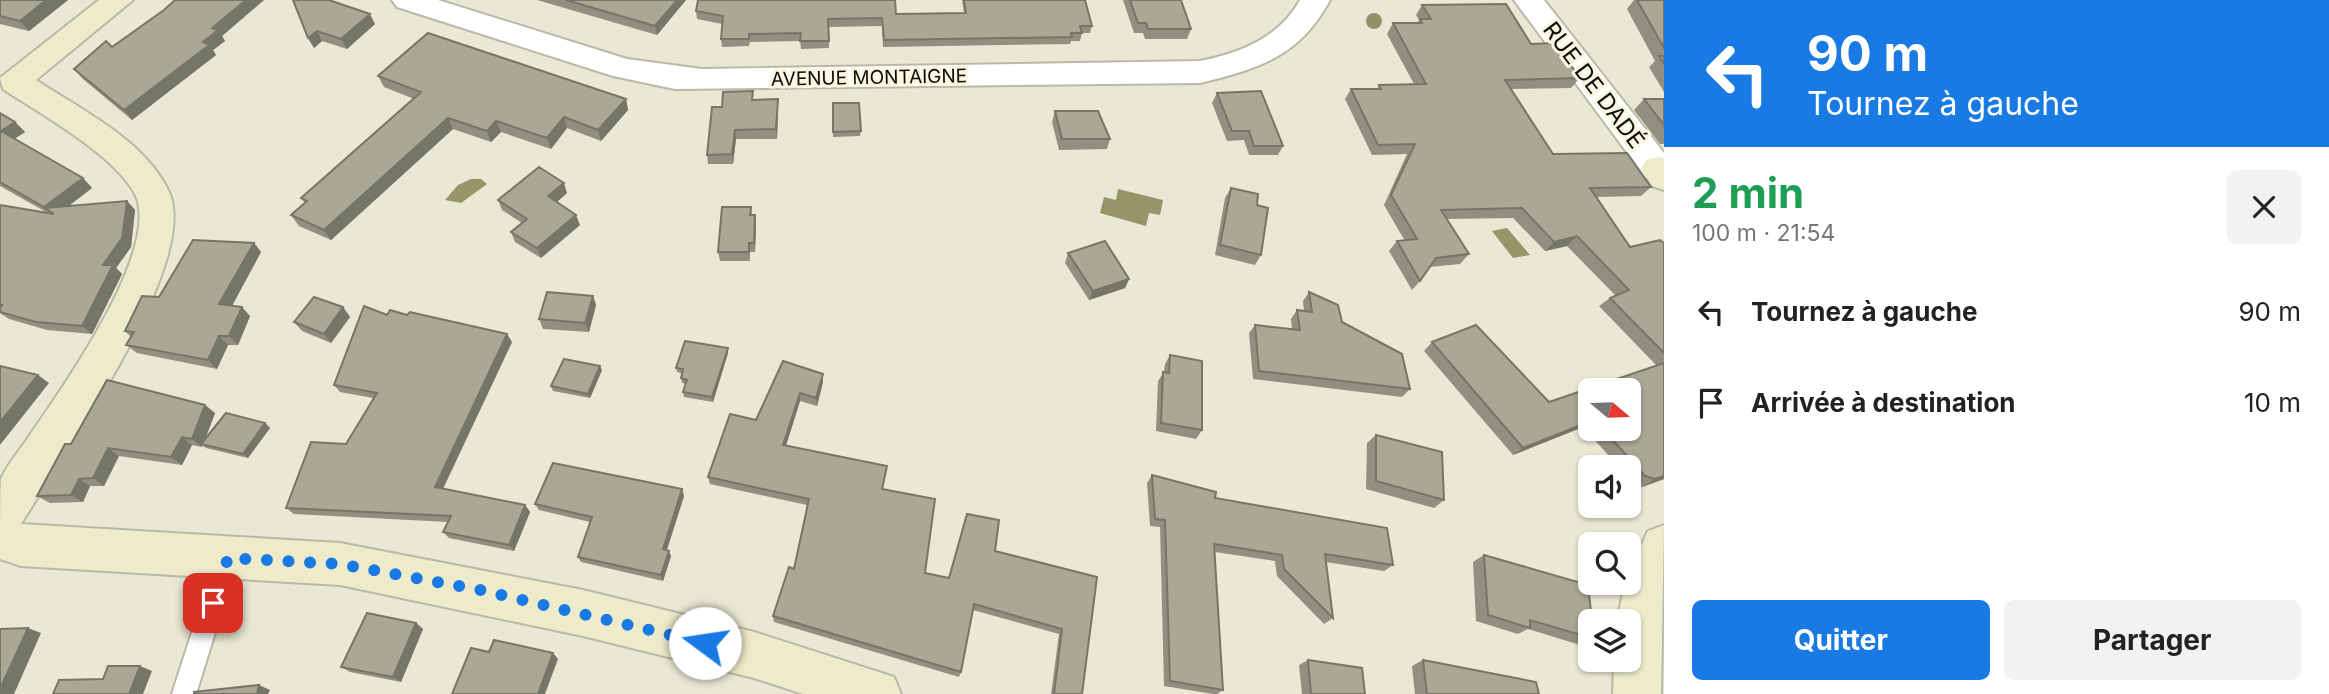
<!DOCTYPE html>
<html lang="fr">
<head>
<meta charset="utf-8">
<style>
  body { margin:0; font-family:Inter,sans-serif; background:#f2f2f2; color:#222; height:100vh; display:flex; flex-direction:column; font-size:26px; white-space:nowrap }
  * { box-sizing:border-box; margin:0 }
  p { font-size:23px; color:#767676 }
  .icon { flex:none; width:38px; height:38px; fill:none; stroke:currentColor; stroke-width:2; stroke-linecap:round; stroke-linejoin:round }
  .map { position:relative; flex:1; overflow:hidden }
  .sheet { display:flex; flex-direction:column; background:#fff; width:665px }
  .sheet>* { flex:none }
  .top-card { background:#1a7ae3; color:#fff; overflow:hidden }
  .needle { width:46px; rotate:109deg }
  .fabs { position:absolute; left:1578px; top:378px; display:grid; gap:14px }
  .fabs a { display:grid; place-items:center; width:63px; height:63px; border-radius:10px; background:#fff; box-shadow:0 2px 5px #0004; font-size:35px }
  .pin { position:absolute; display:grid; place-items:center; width:60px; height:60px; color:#fff; margin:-30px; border-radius:14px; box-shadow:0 4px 10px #0006 }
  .me { position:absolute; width:77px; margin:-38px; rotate:284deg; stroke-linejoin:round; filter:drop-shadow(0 0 5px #0008) }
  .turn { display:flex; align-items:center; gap:24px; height:147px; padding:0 28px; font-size:32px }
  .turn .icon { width:91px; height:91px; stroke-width:2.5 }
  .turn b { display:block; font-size:49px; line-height:60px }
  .round { display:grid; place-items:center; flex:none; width:74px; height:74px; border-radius:10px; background:#f2f2f2 }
  .overview { display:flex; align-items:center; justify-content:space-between; height:119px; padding:0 28px }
  h1 { font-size:42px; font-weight:700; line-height:52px; color:#1e9e55 }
  .cta { display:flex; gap:14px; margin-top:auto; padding:14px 28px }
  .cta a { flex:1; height:80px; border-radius:10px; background:#1a7ae3; color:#fff; font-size:28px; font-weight:700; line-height:80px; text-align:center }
  .cta a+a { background:#f2f2f2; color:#222 }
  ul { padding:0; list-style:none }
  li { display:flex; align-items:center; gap:21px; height:91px; padding:0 28px }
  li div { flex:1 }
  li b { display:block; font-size:26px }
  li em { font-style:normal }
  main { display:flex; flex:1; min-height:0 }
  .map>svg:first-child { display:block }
  .water { fill:#979467 }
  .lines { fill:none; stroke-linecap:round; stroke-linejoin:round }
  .lane-casing { stroke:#bab9a5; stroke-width:4 }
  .street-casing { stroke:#bab9a5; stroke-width:4 }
  .secondary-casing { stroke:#bab9a5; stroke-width:4 }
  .lane { fill:#fff; fill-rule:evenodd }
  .street { fill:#fff; fill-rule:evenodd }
  .secondary { fill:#eeebca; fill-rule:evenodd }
  .tree { fill:#949169 }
  .wall { fill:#919080; fill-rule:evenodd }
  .shaded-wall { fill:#767668 }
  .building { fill:#a9a895; stroke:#767668; stroke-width:2 }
  .route { stroke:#1a7ae3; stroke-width:12; stroke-dasharray:0 21.6 }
  .labels { text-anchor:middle; stroke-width:6; stroke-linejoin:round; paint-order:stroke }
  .far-street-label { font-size:19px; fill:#0c0c06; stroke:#f6f6e1 }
  .street-label { font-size:23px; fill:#0c0c06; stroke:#f6f6e1 }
</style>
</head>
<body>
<main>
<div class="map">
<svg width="1664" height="694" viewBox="0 0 1664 694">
  <rect width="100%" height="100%" fill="#e9e8d4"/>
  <path class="water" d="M471,179H481L487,184L461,203L445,200L458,185Z
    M1118,189L1163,200L1160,215L1149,213L1146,226L1100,213L1104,197L1116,200Z
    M1507,228L1530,255L1513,258L1492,231Z"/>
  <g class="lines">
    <g class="lane-casing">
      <path id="lane" d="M227,547L235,550L238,558L196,694H172L216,558L219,550Z"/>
    </g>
    <g class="street-casing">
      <path id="street" d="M392,0H438L627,59L702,69L1200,61C1240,53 1279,38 1300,0H1330C1300,56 1259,69 1200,83L675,89L613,76L397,7Z
        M1514,0H1544L1664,153V181L1646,178Z"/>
    </g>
    <g class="secondary-casing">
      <path id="secondary" d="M99,0H133L36,80C81,110 145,140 169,192C201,263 60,459 21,524L340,543L583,590L754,632L894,677L901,694H803L754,678L583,636L340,585L21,566L0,559C0,542 0,492 1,479C7,464 21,449 30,435C62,388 162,249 135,194C115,155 39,113 3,89L0,78Z
        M1658,157L1664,158V190L1652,186L1641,169L1646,160Z
        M1664,525L1661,694H1613L1614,660H1629V621H1617L1625,583H1629V571L1648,531Z"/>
    </g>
    <use href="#lane" class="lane"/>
    <use href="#street" class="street"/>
    <use href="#secondary" class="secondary"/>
  </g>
  <circle class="tree" cx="1374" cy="21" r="8"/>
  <path class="wall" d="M0,0H68L29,31L0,24Z
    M175,0H264L222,36L225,41L213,50L216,55L132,120L83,79L74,69L112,47L164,10Z
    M293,0L375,24L347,49L322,41L314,48L308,38Z
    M537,0H686L657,35Z
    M962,0H1085L1092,26L1090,33H1082L1080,41H1071L1070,44L883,47L882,26L829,27V48L801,49L800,41L750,42L749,46L722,47L721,39L722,24L697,19L696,11L896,14L964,13Z
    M1123,0H1181L1191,29L1187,39H1145L1143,33H1134Z
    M1634,0H1664V92L1649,67L1655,61L1627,9Z
    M1422,5L1531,44L1580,78L1571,88L1511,89L1553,154L1651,187L1641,196L1597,197L1630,247L1664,243V479L1642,487L1633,483L1629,479V467H1619L1583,427L1513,455L1424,351L1432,342L1549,402L1656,365L1599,306L1610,298L1615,295L1567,246L1545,251L1513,218L1447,219L1469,254L1460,264L1430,267L1420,281L1412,290L1389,251L1397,241H1405L1384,205L1407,154L1372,155L1345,99L1351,89H1377L1379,85L1414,84L1387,34L1393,23H1417L1419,20L1416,15ZM1591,390L1629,429H1591Z
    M378,76L626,99L628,110L601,141L567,128L551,149L501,132L491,142L453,129L331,240L299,226L291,215L305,203L301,198L414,99L384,87Z
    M753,91V100L778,99V109L777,139H736L733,164H708L707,155L722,107Z
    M1217,93L1283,146L1278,155H1249L1244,140L1227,141L1212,103Z
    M1644,99H1664V144H1660L1634,110Z
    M833,103L861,131L860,136L833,137Z
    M1055,111L1110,139L1107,149L1059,150L1052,122Z
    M0,113L15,122L25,132L14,139L83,178L92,188L69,206L127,201L135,210L131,247L116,268L122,274L92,334L47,330L9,319L0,313V205L46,212L0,186Z
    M1231,188L1257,205L1261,255L1255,265L1215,255L1225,198Z
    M567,193L557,202L580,225L541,258L515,242L511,232L522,223L502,210L498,200Z
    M751,207L752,215L756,224L755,252H750V261H720L718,252Z
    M254,243L261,252L232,306L250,316L238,345H228L217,369L137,353L126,345L131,337L125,331L159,297Z
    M1068,253L1129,279L1125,288L1089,300L1065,263Z
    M1309,292L1342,322L1410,389L1402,397L1253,379L1249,333L1255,325L1292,329L1291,319L1297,310L1304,311L1303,301Z
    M593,296L596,305L589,332L543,329L539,319Z
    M343,307L350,317L331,343L302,331L294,322Z
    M387,315L512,342L443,488L525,505L530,512L514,551L449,538L443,532L448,522L294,514L286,508L346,444L373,398L340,392L334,385Z
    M728,353L713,402L684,397L683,392L686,384L682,383L681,378L682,373L677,372L676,368Z
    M1170,355L1202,430L1196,439L1156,431L1158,381L1164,372L1165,364Z
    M783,361L823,382L817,406L800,401L786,445L887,466L883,489L925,573L949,578L995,551L1097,577L1082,694H1051L1059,634L973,610L961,672L959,677L774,622L773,616L794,569L807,505L710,484L708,477L756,420Z
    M602,370L590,398L553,391L551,386Z
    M205,405L215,413L205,440L265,423L270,428L248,458L206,448L202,445V447L192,445L182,465L119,456L104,486H90L83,502L50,503L37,496L71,444Z
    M1376,435L1444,500L1434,508L1366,489L1367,443Z
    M1152,475L1215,498L1393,565L1384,571L1326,562L1333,618L1324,624L1277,576L1275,561L1215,552L1223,690L1217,694H1213L1164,686L1160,527L1150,526L1147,483Z
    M682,489L684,496L667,550L671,556L663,581L581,562L578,557L590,522L539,510L535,504Z
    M1484,555L1591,621V640L1580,645L1528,629L1518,634L1476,621L1473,562Z
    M416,623L423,629L401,682L350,672L341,667Z
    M1308,660L1365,694H1302L1299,665Z
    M1423,660L1539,694H1415L1412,666Z"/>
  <path class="shaded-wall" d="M46,0H68L29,31L20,21Z
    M246,0H264L222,36L225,41L213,50L216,55L132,120L124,110L203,42L212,28Z
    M677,0H686L657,35L655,26Z
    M370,14L375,24L347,49L341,39Z
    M317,31L322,41L314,48L308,38Z
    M626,99L628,110L601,141L598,130Z
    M778,99V109L777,139L776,129Z
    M564,117L567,128L551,149L547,138Z
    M448,118L453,129L331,240L324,230Z
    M496,121L501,132L491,142L487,131Z
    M15,122L25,132L11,141L1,131Z
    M735,130L736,139L733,164L732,154Z
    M83,178L92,188L56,215L45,208L54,217L44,207Z
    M564,183L567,193L552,206L548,196Z
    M127,201L135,210L131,247L116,268L122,274L92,334L82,326Z
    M576,215L580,225L541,258L537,248Z
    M755,215L756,224L755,252L754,243Z
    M1577,236L1567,246L1545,251L1554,242Z
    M254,243L261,252L228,313L219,304Z
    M1129,279L1125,288L1089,300L1093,291Z
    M593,296L596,305L589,332L585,323Z
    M242,307L250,316L238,345L229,336Z
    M343,307L350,317L331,343L324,334Z
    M507,334L512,342L441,493L435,487Z
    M219,336L228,345L217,369L208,360Z
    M728,348V353L713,402L712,397Z
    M600,366L602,370L590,398L588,394Z
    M823,374V382L817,406L816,398Z
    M38,375L49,383L0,445V422Z
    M800,393V401L784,452L783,445Z
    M205,405L215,413L202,447L192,439Z
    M1591,421L1583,427L1513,455L1523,448Z
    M265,423L270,428L248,458L243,454Z
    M182,437L192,445L182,465L171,457Z
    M108,448L119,456L104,486L93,478Z
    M1664,476V479L1642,487L1655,479Z
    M79,479L90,486L83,502L71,495Z
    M682,489L684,496L665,555L663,549Z
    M525,505L530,512L514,551L509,545Z
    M669,551L671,556L663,581L661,575Z
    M416,623L423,629L401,682L393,677Z
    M28,628L41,633L14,694H0V689Z
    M553,653L558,659L545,694H538Z
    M140,666L152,671L143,694H129Z
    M259,685L270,690L268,694H257Z"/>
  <path class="building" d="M0,0H46L20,21L0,16Z
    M175,0H246L212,28L218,30L203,42L209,45L124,110L74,69L106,41L112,47L164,10Z
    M293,0H329L370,14L341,39L317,31L308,38Z
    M566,0H677L655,26Z
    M698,0H895L896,14L966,13L964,0H1085L1092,26H1080L1082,33H1071L1072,37L884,40L882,18L828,19L829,41H800L801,33L749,34V39H721L723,16L696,11Z
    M1130,0H1181L1191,29H1148L1146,23H1138Z
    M1637,0H1664V48Z
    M1506,4L1531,44L1555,43L1580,78L1505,80L1553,154L1627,153L1651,187L1590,188L1630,247L1660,240L1664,243V353L1610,298L1629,290L1577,236L1554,242L1522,208L1441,210L1469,254L1436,258L1420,281L1397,241L1417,239L1391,195L1415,144L1378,145L1351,89H1381L1379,85L1426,84L1393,23H1422L1420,19H1431L1422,5Z
    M428,33L626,99L598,130L564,117L547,138L496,121L487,131L448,118L324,230L291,215L307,201L301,198L421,92L378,76Z
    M1659,56H1664V64Z
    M753,91L752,100L778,99L776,129L735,130L732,154L707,155L712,107H722L723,92Z
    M1261,91L1283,146H1254L1249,131H1232L1217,93Z
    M1644,99H1664V125Z
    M833,103H859L861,131L833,132Z
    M1055,111H1098L1110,139H1062Z
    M0,113L15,122L1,131L83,178L44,207L0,182Z
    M539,167L564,183L548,196L576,215L537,248L511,232L527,219L498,200Z
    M1231,188L1258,194L1257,205L1268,208L1261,255L1220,245Z
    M127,201L122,238L103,265H113L82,326L36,322L0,312V308L2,305H0V205L54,214L45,208Z
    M722,207H751L750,215H755L754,243H749V252H718Z
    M193,240L254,243L219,304L242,307L229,336H219L208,360L126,345L134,332L125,331L142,296L159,297Z
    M1105,241L1129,279L1093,291L1068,253Z
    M547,292L593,296L585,323L539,319Z
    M1309,292L1338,305L1342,322L1402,354L1410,389L1259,371L1255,325L1300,330L1297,310L1312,312Z
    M314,297L343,307L324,334L294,322Z
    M364,306L387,315L390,310L407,315L410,312L507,334L435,487L525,505L509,545L443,532L451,516L286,508L311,442L346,444L377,393L334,385Z
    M1476,325L1549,402L1664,363V476L1655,479L1645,476L1603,429H1629V390H1591V421L1523,448L1432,342Z
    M685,341L728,348L712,397L683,392L687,380L681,378L683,369L676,368Z
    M1170,355L1202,361V430L1161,423L1163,372L1169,373Z
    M564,359L600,366L588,394L551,386Z
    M783,361L823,374L816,398L800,393L783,445L887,466L882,489L935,499L925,573L949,578L967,514L999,520L995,551L1097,577L1082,694H1054L1062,629L974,604L961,672L773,616L789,567L794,569L809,499L708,477L730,414L756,420Z
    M0,366L38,375L0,422Z
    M107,380L205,405L192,439L182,437L171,457L108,448L93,478L79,479L71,495L37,496L65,444H71Z
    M226,413L265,423L243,454L201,444Z
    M1376,435L1442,452L1444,500L1376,481Z
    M553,463L682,489L663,549L669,551L661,575L578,557L592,517L535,504Z
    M1152,475L1216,492L1215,498L1387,528L1393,565L1325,554L1333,618L1284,569L1282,555L1214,544L1223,690L1170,681L1165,520L1155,519Z
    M1484,555L1588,585L1592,621H1591V638L1530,620V628L1488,615Z
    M367,613L416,623L393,677L341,667Z
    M28,628L0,689V629Z
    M494,640L553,653L538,694H452L471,648L489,652Z
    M1308,660L1362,668L1365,694H1311Z
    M1423,660L1536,682L1539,694H1427Z
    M108,666H140L129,694H53L59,680L103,679Z
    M259,685L257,694H194V692Z"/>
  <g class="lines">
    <path class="route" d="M213,603L228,558L340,564L405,576L480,590L705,643"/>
  </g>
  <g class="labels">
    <g class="far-street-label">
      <text transform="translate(869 77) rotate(-1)" y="7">AVENUE MONTAIGNE</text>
    </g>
    <g class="street-label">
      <text transform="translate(1594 85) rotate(53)" y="8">RUE DE DADÉ</text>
    </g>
  </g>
</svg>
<div class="fabs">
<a><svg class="needle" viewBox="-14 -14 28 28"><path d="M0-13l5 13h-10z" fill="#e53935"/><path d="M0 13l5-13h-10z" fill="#767676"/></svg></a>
<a><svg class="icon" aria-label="sound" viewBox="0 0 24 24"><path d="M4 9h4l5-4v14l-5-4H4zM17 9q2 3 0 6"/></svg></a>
<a><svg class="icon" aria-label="search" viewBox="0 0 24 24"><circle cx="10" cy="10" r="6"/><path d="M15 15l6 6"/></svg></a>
<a><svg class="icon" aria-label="layers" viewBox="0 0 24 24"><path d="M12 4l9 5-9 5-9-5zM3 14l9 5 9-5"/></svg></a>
</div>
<div class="pin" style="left:213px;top:603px;background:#d93025"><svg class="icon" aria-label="arrive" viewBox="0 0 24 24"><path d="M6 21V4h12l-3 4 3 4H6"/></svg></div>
<svg class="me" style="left:705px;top:643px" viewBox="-20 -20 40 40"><circle r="19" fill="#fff"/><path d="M0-13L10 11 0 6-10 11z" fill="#1a7ae3"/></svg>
</div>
<section class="sheet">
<div class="top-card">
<div class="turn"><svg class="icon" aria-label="left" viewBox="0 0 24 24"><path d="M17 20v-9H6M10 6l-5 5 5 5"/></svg><div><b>90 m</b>Tournez à gauche</div></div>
</div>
<div class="overview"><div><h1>2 min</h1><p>100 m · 21:54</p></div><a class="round"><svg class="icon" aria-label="close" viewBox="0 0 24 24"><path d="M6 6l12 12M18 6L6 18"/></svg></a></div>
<ul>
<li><svg class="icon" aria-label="left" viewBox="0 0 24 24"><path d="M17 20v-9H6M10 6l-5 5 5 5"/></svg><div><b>Tournez à gauche</b></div><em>90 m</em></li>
<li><svg class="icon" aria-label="arrive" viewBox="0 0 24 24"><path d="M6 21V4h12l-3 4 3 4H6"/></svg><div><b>Arrivée à destination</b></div><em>10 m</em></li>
</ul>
<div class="cta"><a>Quitter</a><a>Partager</a></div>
</section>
</main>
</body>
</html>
